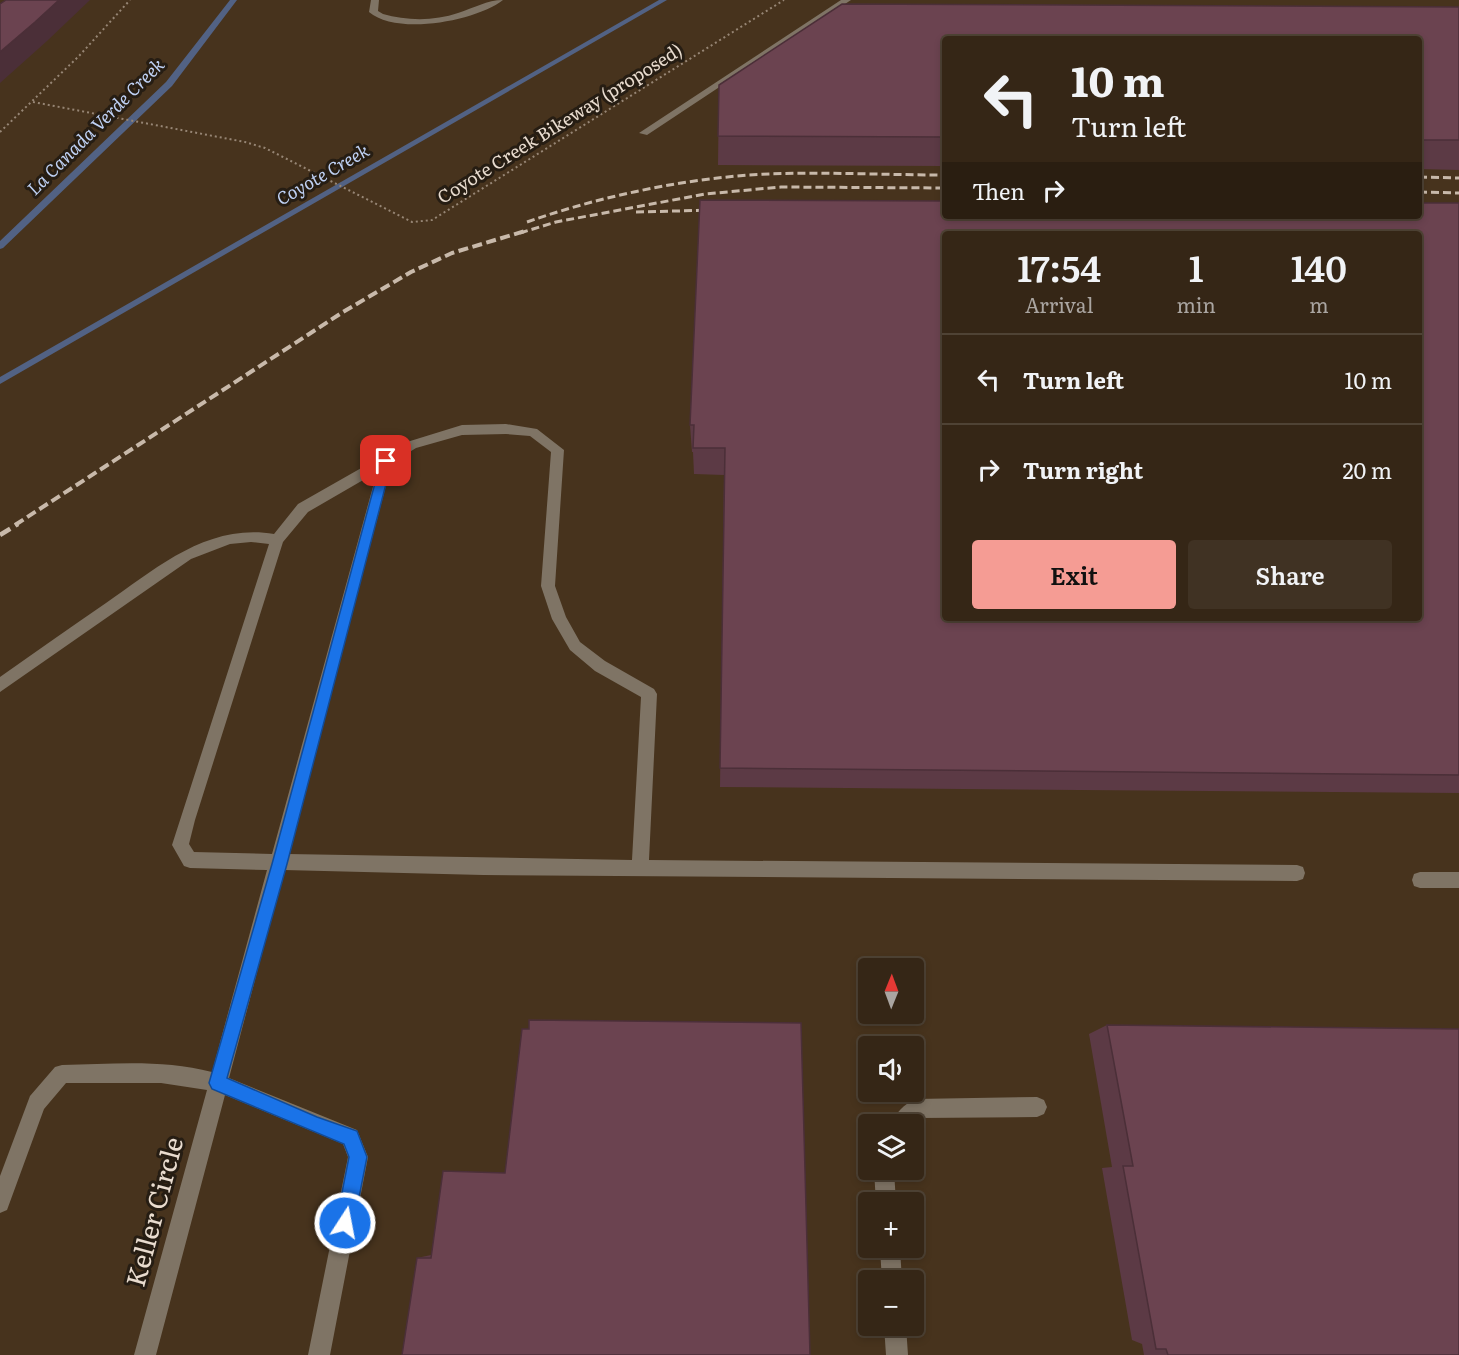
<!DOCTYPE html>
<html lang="en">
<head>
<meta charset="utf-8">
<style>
  body { margin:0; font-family:Literata,serif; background:#403223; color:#f1f3f6; height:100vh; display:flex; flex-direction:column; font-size:22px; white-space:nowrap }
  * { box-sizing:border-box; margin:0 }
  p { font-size:20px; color:#aaa5a1 }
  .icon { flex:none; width:33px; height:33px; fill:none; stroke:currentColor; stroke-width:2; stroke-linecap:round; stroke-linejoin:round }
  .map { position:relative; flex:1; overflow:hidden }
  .drawer { position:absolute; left:942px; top:231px; width:480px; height:390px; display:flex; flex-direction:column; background:#352616; border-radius:6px; box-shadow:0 3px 9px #0003,0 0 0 2px #4f4335 }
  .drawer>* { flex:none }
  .top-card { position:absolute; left:942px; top:36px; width:480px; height:183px; border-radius:6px; box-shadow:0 3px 9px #0003,0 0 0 2px #4f4335; background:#352616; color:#f1f3f6; overflow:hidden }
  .needle { width:39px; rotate:1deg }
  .tools { position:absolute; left:858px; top:958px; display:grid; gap:12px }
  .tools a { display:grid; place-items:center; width:66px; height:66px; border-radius:6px; background:#352616; box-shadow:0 3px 9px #0003,0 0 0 2px #4f4335; font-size:30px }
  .pin { position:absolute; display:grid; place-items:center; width:51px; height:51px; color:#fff; margin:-26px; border-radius:12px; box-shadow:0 3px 9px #0006 }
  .me { position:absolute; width:66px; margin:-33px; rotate:11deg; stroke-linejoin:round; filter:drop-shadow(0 0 4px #0008) }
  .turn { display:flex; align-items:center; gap:21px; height:126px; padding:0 30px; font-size:27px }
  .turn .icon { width:78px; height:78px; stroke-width:2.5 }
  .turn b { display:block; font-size:42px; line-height:51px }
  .then { display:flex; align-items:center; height:57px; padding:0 30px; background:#0003; gap:12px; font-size:22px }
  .eta { display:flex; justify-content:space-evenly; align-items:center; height:102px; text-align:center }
  .eta b { font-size:36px; font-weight:600; line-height:42px }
  .action { display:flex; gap:12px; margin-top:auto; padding:12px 30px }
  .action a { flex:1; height:69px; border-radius:6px; background:#f59c94; color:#111; font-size:24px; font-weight:600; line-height:69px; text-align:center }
  .action a+a { background:#403223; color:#f1f3f6 }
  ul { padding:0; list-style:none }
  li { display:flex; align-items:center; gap:18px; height:90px; padding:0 30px; border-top:2px solid #4f4335 }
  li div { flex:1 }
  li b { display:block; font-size:22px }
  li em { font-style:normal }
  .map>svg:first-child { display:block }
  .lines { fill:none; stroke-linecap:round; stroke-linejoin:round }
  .stream { fill:#526284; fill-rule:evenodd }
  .path { stroke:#978675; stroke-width:2; stroke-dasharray:2 3; stroke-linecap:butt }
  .minor { fill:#7f7465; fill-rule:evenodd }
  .rail-far2 { stroke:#c8b9aa; stroke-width:3; stroke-dasharray:8 4; stroke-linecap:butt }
  .rail-far1 { stroke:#c8b9aa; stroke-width:4; stroke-dasharray:10 4.5; stroke-linecap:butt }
  .rail { stroke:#c8b9aa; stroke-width:4.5; stroke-dasharray:12 6; stroke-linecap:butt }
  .wall { fill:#5c3a45 }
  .shaded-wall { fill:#4b2f38 }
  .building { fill:#6b4350; stroke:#4b2f38; stroke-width:1.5; fill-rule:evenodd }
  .route { fill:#1a73e8; stroke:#114b97; stroke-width:1.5 }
  .labels { text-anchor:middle; stroke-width:6; stroke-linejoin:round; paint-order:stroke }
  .far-street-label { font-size:18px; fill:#e9dccf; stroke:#261d13 }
  .far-water-label { font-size:18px; font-style:italic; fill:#bfd1f4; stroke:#261d13 }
  .near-street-label { font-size:26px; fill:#e9dccf; stroke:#261d13 }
</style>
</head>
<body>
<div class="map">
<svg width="1459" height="1355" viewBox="0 0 1459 1355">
  <rect width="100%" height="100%" fill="#47331d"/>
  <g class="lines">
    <path class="stream" d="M230,0H237L172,86L3,248L0,249V241L166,82Z
      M659,0H667L0,384V377Z"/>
    <path class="path" d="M33,102L245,142L265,148L412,222L432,220L784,0
      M0,132L79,56L130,0"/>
    <path class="minor" d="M371,0H379L378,11L383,14C407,21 435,21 458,13C474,8 487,0 503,0C476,21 397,36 369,12Z
      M841,0H851L647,135L639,133Z
      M506,424L537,429L564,450L555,586L566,617L580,642L605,661L654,689L657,694L649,860L1297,865L1303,867L1305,873L1303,879L1297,881L483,875L284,870L229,1078L357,1130L368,1157L330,1355H308L348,1157L343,1144L225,1095L156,1355H134L207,1090L161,1083H66L44,1109L7,1210L0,1213V1176L30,1096L55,1067L62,1065C112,1064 163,1059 212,1072L267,870L190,868L184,866L172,845L269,544L251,542L230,544L191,559L0,692V677C35,652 70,628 106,603C157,568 207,523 274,534L298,504L407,442L462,425ZM506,434L530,436L551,452L541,586L552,619L570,650L595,671L641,697L632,860L288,854L392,463L416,448L462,435ZM377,472L272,854L194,852L189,844L195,820L283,542L308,512Z
      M1420,872H1459V888H1420L1414,886L1412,880L1414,874Z
      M1037,1097L1044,1100L1047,1107L1044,1114L1037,1117L919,1118L913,1125H890C895,1114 904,1104 915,1099Z
      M874,1170H894L896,1203H876Z
      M880,1248H900L902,1281H882Z
      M884,1326H906L908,1355H886Z"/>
    <path class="rail-far2" d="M1419,177L1459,178
      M1419,192L1459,193
      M636,212L717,210
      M527,222C599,197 673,181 749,175C814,171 880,175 945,175
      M520,233L556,222L705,194L781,187L945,188"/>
    <path class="rail-far1" d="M15,525L343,312L411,272L452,253L525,231"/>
    <path class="rail" d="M0,535L18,524"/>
  </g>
  <path class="wall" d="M842,4L1459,7V170L1419,169V39H945V166L718,165L719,85Z
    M1459,203V793L720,787L724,475L694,474L693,452H692L690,425Z
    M1107,1025L1459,1355H1144L1142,1344L1132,1340L1102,1168L1112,1167L1089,1034Z
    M431,1255L810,1355L417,1258Z"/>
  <path class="shaded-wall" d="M59,0H90L47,41L0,83V52Z"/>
  <path class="building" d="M6,0H59L35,22L0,52V4Z
    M842,4L1459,7V140H1419V39H945V137L718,136L719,85Z
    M700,200L945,201V216H1419V203H1459V775L720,768L725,448H693L694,425H690ZM945,234H1419V618H945Z
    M529,1020L801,1023L810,1355H402L417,1258H431L443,1171L505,1173L522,1029H529Z
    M1107,1025L1459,1029V1355H1168L1166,1349H1156L1123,1166H1133Z"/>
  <path class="route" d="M386,457L392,461L287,864L227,1078L317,1117L357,1131L367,1157L354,1223L352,1229L345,1232L339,1229L336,1223L349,1157L344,1144L212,1089L209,1083L272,864L381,461Z"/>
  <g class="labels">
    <g class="far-street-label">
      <text transform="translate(560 124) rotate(-32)" y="6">Coyote Creek Bikeway (proposed)</text>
    </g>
    <g class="far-water-label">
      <text transform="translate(96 127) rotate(-45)" y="6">La Canada Verde Creek</text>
      <text transform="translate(323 175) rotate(-30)" y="6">Coyote Creek</text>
    </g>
    <g class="near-street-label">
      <text transform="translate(155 1212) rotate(-75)" y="9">Keller Circle</text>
    </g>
  </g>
</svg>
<div class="tools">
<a><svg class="needle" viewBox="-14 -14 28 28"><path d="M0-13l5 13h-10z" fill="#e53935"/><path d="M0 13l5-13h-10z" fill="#aaa5a1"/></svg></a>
<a><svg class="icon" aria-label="sound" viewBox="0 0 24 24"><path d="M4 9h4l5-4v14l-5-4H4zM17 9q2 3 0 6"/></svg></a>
<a><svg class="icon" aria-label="layers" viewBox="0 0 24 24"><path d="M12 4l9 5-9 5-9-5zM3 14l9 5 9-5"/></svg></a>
<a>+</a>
<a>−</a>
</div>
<div class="pin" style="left:386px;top:461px;background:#d93025"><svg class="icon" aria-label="arrive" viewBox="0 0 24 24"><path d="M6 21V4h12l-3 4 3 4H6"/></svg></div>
<svg class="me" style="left:345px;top:1223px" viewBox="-20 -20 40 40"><circle r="17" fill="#1a73e8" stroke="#fff" stroke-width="3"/><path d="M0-11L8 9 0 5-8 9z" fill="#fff"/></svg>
<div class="top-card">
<div class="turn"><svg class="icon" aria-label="left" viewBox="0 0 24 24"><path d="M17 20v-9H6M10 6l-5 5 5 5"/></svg><div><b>10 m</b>Turn left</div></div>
<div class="then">Then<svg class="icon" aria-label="right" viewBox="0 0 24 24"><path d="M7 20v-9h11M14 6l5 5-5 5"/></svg></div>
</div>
<section class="drawer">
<div class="eta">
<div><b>17:54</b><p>Arrival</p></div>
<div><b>1</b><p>min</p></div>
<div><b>140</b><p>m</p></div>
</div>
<ul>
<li><svg class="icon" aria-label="left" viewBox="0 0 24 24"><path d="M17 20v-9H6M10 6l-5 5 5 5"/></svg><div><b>Turn left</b></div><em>10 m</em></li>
<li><svg class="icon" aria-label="right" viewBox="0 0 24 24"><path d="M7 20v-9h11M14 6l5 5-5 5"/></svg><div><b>Turn right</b></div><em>20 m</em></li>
</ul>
<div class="action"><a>Exit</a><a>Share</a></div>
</section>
</div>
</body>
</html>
